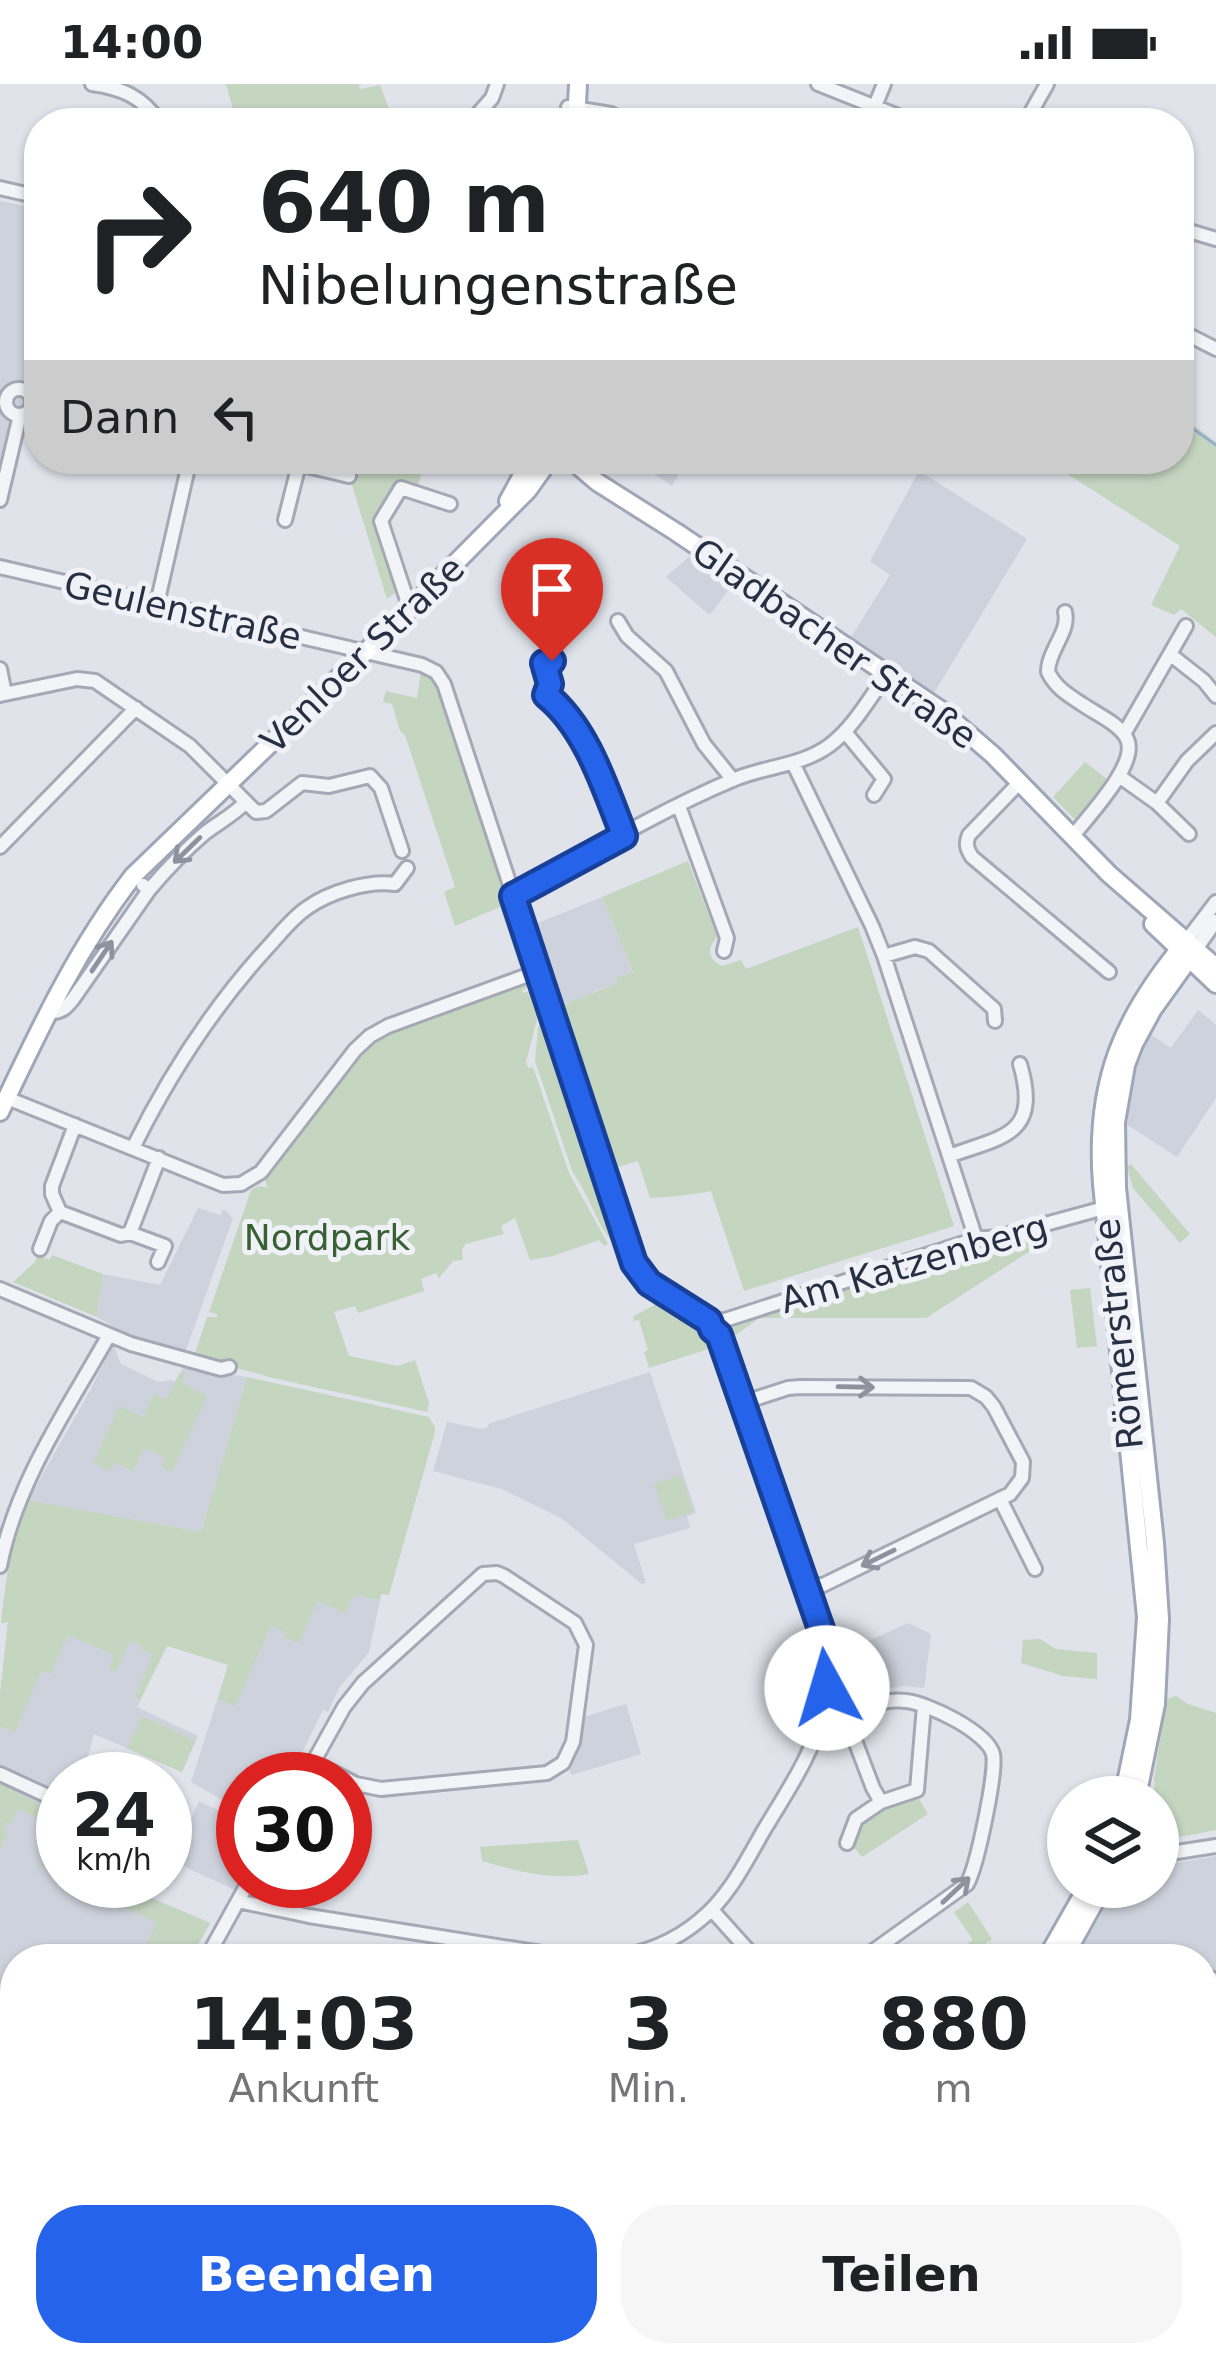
<!DOCTYPE html>
<html lang="de">
<head>
<meta charset="utf-8">
<style>
  body { margin:0; font-family:"DejaVu Sans",sans-serif; background:#f6f6f6; color:#202124; height:100vh; display:flex; flex-direction:column; font-size:45px; white-space:nowrap }
  * { box-sizing:border-box; margin:0 }
  p { font-size:39px; color:#757577 }
  .icon { flex:none; width:66px; height:66px; fill:none; stroke:currentColor; stroke-width:2; stroke-linecap:round; stroke-linejoin:round }
  .map { position:relative; flex:1; overflow:hidden }
  .side { position:absolute; left:0px; top:1860px; width:1218px; height:423px; display:flex; flex-direction:column; background:#fff; border-radius:48px 48px 0 0; box-shadow:0 3px 9px #0004 }
  .side>* { flex:none }
  .hud { position:absolute; left:24px; top:24px; width:1170px; height:366px; border-radius:48px; box-shadow:0 3px 9px #0004; background:#fff; color:#202124; overflow:hidden }
  .buttons { position:absolute; left:1047px; top:1692px; display:grid; gap:24px }
  .buttons a { display:grid; place-items:center; width:132px; height:132px; border-radius:50%; background:#fff; box-shadow:0 3px 9px #0004; font-size:60px }
  .speed { position:absolute; left:36px; top:1668px; display:flex; gap:24px; font-size:60px; font-weight:700; text-align:center }
  .speed>* { display:grid; place-content:center; width:156px; height:156px; border-radius:50%; background:#fff; box-shadow:0 3px 9px #0004; line-height:1 }
  .speed small { font-size:30px; font-weight:400 }
  .speed .limit { border:18px solid #d22; background:#fff; color:#111 }
  .pin { position:absolute; display:grid; place-items:center; width:102px; height:102px; color:#fff; margin:-123px -51px; border-radius:50% 50% 50% 0; rotate:-45deg; box-shadow:0 0 12px #0007 }
  .pin .icon { rotate:45deg }
  .me { position:absolute; width:132px; margin:-66px; rotate:354deg; stroke-linejoin:round; filter:drop-shadow(0 0 9px #0008) }
  .turn { display:flex; align-items:center; gap:42px; height:252px; padding:0 36px; font-size:54px }
  .turn .icon { width:156px; height:156px; stroke-width:2.5 }
  .turn b { display:block; font-size:84px; line-height:102px }
  .then { display:flex; align-items:center; height:114px; padding:0 36px; background:#0003; gap:24px; font-size:45px }
  .eta { display:flex; justify-content:space-evenly; align-items:center; height:204px; text-align:center }
  .eta b { font-size:72px; font-weight:700; line-height:84px }
  .action { display:flex; gap:24px; margin-top:auto; padding:24px 36px }
  .action a { flex:1; height:138px; border-radius:48px; background:#2563eb; color:#fff; font-size:48px; font-weight:700; line-height:138px; text-align:center }
  .action a+a { background:#f6f6f6; color:#202124 }
  .status { display:flex; justify-content:space-between; align-items:center; height:84px; padding:0 60px; background:#fff; direction:ltr }
  .status svg { height:33px; fill:currentColor }
  .map>svg:first-child { display:block }
  .built { fill:#ced2dc }
  .green { fill:#c4d5c0 }
  .lines { fill:none; stroke-linecap:round; stroke-linejoin:round }
  .stream { stroke:#98aecd; stroke-width:3 }
  .minor-casing { stroke:#a5a9b5; stroke-width:18 }
  .major-casing { stroke:#9ea6b7; stroke-width:22 }
  .minor { stroke:#f3f4f8; stroke-width:12 }
  .major { stroke:#fff; stroke-width:16 }
  .rail-casing { stroke:#788195; stroke-width:8 }
  .rail { stroke:#f0f2f7; stroke-width:3; stroke-dasharray:9; stroke-linecap:butt }
  .oneway { stroke:#8d929e }
  .route-casing { stroke:#184099; stroke-width:30 }
  .route { stroke:#2563eb; stroke-width:21 }
  .labels { text-anchor:middle; stroke-width:10; stroke-linejoin:round; paint-order:stroke }
  .street-label { font-size:36px; fill:#272f43; stroke:#f0f2f7 }
  .park-label { font-size:36px; fill:#386033; stroke:#f0f2f7 }
</style>
</head>
<body>
<div class="status"><b>14:00</b><svg viewBox="0 0 49 12"><path d="M0 12V9h3v3zM5 12V6h3v6zM10 12V3h3v9zM15 12V0h3v12zM26 1h20v11H26zM47 4h2v5h-2z"/></svg></div>
<div class="map">
<svg width="1216" height="2282" viewBox="0 0 1216 2282">
  <rect width="100%" height="100%" fill="#e0e3ea"/>
  <path class="built" d="M0,117L39,125V322L35,321L33,326L21,333L11,376L0,374Z
    M617,375H688L672,402L645,384L640,390Z
    M919,387L1027,455L931,614L848,558L890,491L870,477Z
    M690,472L733,500L711,530H708L666,493Z
    M602,813L633,889L618,899L592,908V911L559,922L533,841Z
    M1198,926L1216,941V1014L1177,1073L1126,1040L1127,1028L1134,992L1150,950L1171,964Z
    M198,1124L220,1131L224,1125L233,1134L185,1269L124,1249L97,1233L103,1190L160,1201Z
    M113,1260L121,1280L158,1298L170,1296L175,1298L183,1283L247,1293L201,1448L28,1416L91,1305Z
    M650,1288L696,1429L687,1432L690,1444L634,1460L646,1499L642,1500L561,1434L502,1405L433,1387L447,1338L482,1345L489,1343L488,1340Z
    M256,1493L380,1516L369,1568L339,1604L328,1628L323,1626L289,1695H243V1728L191,1698Z
    M3,1524L167,1562L137,1623L198,1652L182,1688L94,1650L82,1695H63V1797H112L210,1839L190,1875H15V1933L0,1927V1610L8,1538L1,1539Z
    M908,1539L931,1550L924,1604L904,1602L874,1606L860,1561Z
    M626,1620L641,1670L572,1691L568,1685L576,1666L580,1634Z
    M199,1717L243,1739V1792L235,1806L172,1777Z
    M1216,1772V2282H358L354,2268H1203V1875H1075L1116,1803H1158V1782Z"/>
  <path class="green" d="M226,0H359L360,5L380,1L389,25L381,39H237Z
    M1179,330L1216,358V553L1181,525L1174,531L1151,521L1180,462L1044,375H1179Z
    M324,375H425L417,407L400,403L377,434L397,501L396,508L387,515L347,385L323,378Z
    M421,587L433,592L440,603L530,879L520,883L500,823L455,842L444,808L455,803L405,651L400,647L392,620L383,618L386,607L417,614Z
    M1085,678L1107,695L1076,737L1053,713Z
    M688,777L717,853C707,864 707,875 722,882L741,876L746,885L858,843L954,1142L744,1207L711,1107C689,1111 672,1113 650,1114L638,1077L618,1083L563,921L617,899V894L633,888L602,813Z
    M528,895L530,903L522,906L523,909L531,907L539,928L526,978L528,984L533,983L569,1089L608,1160L604,1162L599,1156L553,1172L530,1176L515,1134L501,1142L504,1150L465,1160L462,1166L463,1176L453,1177L439,1194L436,1189L421,1195L424,1207L358,1229L355,1222L334,1228L349,1272L398,1282L415,1276L429,1319L427,1328L273,1294L194,1272L207,1233H217V1230L209,1228L251,1106L259,1102L268,1104L265,1096L359,968L372,955L391,944Z
    M548,932L618,1155L612,1158C595,1137 589,1110 573,1089L535,977L538,944L542,935Z
    M1131,1080L1190,1150L1180,1159L1133,1104L1127,1083Z
    M1053,1143L1044,1149L1047,1156L926,1234H764L758,1235L726,1258L724,1251L729,1240L955,1170Z
    M38,1171L50,1176L52,1171L103,1190L97,1233L13,1198L35,1178Z
    M1090,1204L1097,1262L1077,1264L1070,1206Z
    M668,1217L707,1244L718,1262L649,1284L644,1268L648,1266L639,1236L633,1237L634,1232L660,1218Z
    M182,1289L185,1290L182,1299L207,1312L172,1388L161,1383L165,1374L144,1364L133,1387L115,1378L110,1387L100,1383L99,1378L97,1381L93,1380L119,1322L143,1333L154,1310L167,1315L179,1290Z
    M247,1293L429,1333L435,1343V1348L389,1511L381,1510L380,1516L354,1511L345,1529L318,1517L299,1559L284,1553L285,1548L271,1542L235,1622L218,1615L228,1581L167,1562L140,1616L135,1613L153,1570L144,1566L140,1568L142,1562L130,1557L116,1588L109,1585L114,1571L68,1551L50,1590L41,1588L15,1648L0,1642V1610L8,1538L1,1539C6,1495 10,1457 28,1416L201,1448Z
    M681,1391L693,1428L667,1437L654,1400Z
    M1040,1555L1056,1565L1097,1569V1595L1063,1592L1021,1579L1023,1556Z
    M1176,1612L1188,1620L1216,1629V1746L1169,1755L1158,1752V1713H1155L1154,1693L1167,1615Z
    M142,1632L195,1657L182,1688L127,1664Z
    M0,1695L18,1701L16,1708L54,1728L58,1722L63,1724V1796L41,1781L44,1773L39,1770L52,1740L18,1725L11,1740L5,1738L3,1745L8,1748L0,1766Z
    M916,1710L928,1730L862,1773L851,1760L855,1741L885,1718Z
    M578,1756L589,1790C554,1797 516,1787 482,1777L480,1763Z
    M65,1797H126L125,1803L210,1839L190,1875H140L157,1838Z
    M968,1818L992,1855L979,1864L985,1875H962L957,1867L973,1856L954,1828Z
    M340,2268H443L446,2282H343Z"/>
  <g class="lines">
    <path class="stream" d="M1179,335L1216,361"/>
    <g class="minor-casing">
      <path id="minor" d="M92,0C122,4 143,13 160,39
        M818,0L916,39
        M875,22L884,0
        M568,23L611,30L628,39
        M470,39L492,14L497,0
        M1025,39L1047,0
        M0,104L39,113
        M1179,144L1216,155
        M1179,246L1216,265
        M6 318a13 13 0 1 1 26 0a13 13 0 1 1-26 0Z
        M278,375L349,392L350,375
        M0,416L20,331
        M285,436L299,380
        M0,483L422,581L436,588L444,600L634,1179L649,1199L709,1237L712,1245L719,1251L819,1539C828,1565 831,1593 825,1621C815,1667 788,1706 764,1746C746,1777 729,1813 700,1836C673,1859 643,1870 608,1875
        M157,520L190,375
        M410,525L381,437L401,404L450,420
        M1065,528C1070,548 1048,566 1048,588C1056,604 1068,611 1082,620C1096,630 1120,640 1127,655C1139,680 1088,732 1073,752
        M536,534L549,548L555,573L544,579L550,600L546,611C587,644 605,704 624,752
        M618,537L627,552L666,587L704,660L733,696
        M1171,571L1204,597L1216,612
        M0,585L5,610
        M0,611L77,595L95,597L190,662L256,728L266,727L302,699L329,702L370,692L381,704L402,767
        M845,648L884,695L874,711
        M1124,650L1186,542
        M793,679L872,842L884,872L976,1155
        M1119,692L1157,719L1189,750
        M1020,698L969,751C965,760 967,765 972,773L1109,888
        M1157,719L1187,677L1216,649
        M679,722L727,854L724,867
        M0,763L136,624
        M143,801L149,806C166,786 185,766 205,749C219,738 232,732 245,719
        M513,812C585,772 658,727 735,695C766,682 802,682 830,661C854,643 870,613 888,589
        M1187,856L1216,818
        M1196,865L1216,837
        M884,872L915,863L929,867L994,925L995,937
        M49,928C61,929 66,924 73,915L149,806
        M7,1014L223,1101L241,1100L261,1088L355,966L370,952L388,942L539,887
        M75,1041L52,1102V1110L60,1128L121,1151L130,1149L165,1162L158,1178
        M133,1064C168,993 214,922 268,863C280,850 292,834 307,824C329,808 369,796 395,800L407,784
        M949,1072C1003,1052 1041,1052 1020,980
        M130,1149L159,1074
        M40,1165L51,1137L60,1128
        M0,1205L131,1260L221,1285L229,1283
        M709,1237L725,1236L976,1155L998,1153L1104,1124L1109,1120
        M742,1319L788,1304L800,1303L971,1304L986,1313L994,1323L1023,1378L1022,1394L1010,1410L821,1502L815,1500L806,1502
        M1000,1415L1035,1485
        M0,1482C16,1398 68,1324 109,1251
        M827,1612L835,1616L843,1625L873,1704L881,1718L917,1706L924,1622
        M823,1630C850,1629 878,1614 906,1617C928,1619 987,1648 993,1670C997,1687 977,1783 967,1800L862,1875
        M0,1690L63,1719
        M304,1695L344,1623L363,1599L483,1490L497,1489L504,1492L575,1539L586,1561L573,1658L563,1679L547,1689L381,1705L356,1700L313,1678
        M847,1759L856,1735L881,1718
        M1158,1771L1216,1762
        M238,1817L309,1832L579,1875
        M712,1826L756,1875
        M206,1875L249,1797
        M1203,1892L1216,1896
        M1203,2031L1216,2018
        M0,2158L15,2162
        M0,2249L15,2246
        M0,2258L15,2257
        M57,2268L60,2282
        M766,2268L768,2282"/>
    </g>
    <g class="major-casing">
      <path id="major" d="M576,39L578,0
        M570,375L597,398L676,448L942,627L993,671L1109,790L1216,883
        M508,417L531,375
        M1153,840L1216,900
        M0,1028C40,944 76,866 133,792L410,525L528,406L550,375
        M1123,1713L1139,1636L1146,1533L1102,1100C1094,999 1122,933 1187,856
        M1137,1713L1156,1620L1160,1535L1155,1459L1117,1104L1116,1038L1126,981L1134,960L1153,925L1196,865
        M1046,1875L1087,1803
        M1063,1875L1103,1803
        M0,1938L15,1944
        M307,2268L309,2282
        M319,2268L321,2282"/>
    </g>
    <use href="#minor" class="minor"/>
    <use href="#major" class="major"/>
    <g class="rail-casing">
      <path id="rail" d="M1203,2267L1216,2248
        M1178,2282L1190,2268"/>
    </g>
    <use href="#rail" class="rail"/>
  </g>
  <defs><path id="oneway-shaft" d="M-6 0H5M1.5-3L5.5 0L1.5 3" fill="none" stroke-width="1.6" stroke-linecap="round" stroke-linejoin="round" transform="scale(3)"/></defs>
  <g class="oneway">
    <use href="#oneway-shaft" transform="translate(187 766) rotate(136)"/>
    <use href="#oneway-shaft" transform="translate(102 872) rotate(-56)"/>
    <use href="#oneway-shaft" transform="translate(856 1303) rotate(1)"/>
    <use href="#oneway-shaft" transform="translate(878 1474) rotate(154)"/>
    <use href="#oneway-shaft" transform="translate(956 1806) rotate(-43)"/>
  </g>
  <g class="lines">
    <g class="route-casing">
      <path id="route" d="M552,577L544,579L550,600L546,611C587,644 605,704 624,752L513,812L634,1179L649,1199L709,1237L712,1245L719,1251L822,1548L826,1569L827,1604"/>
    </g>
    <use href="#route" class="route"/>
  </g>
  <g class="labels">
    <g class="street-label">
      <text transform="translate(183 526) rotate(13)" y="13">Geulenstraße</text>
      <text transform="translate(835 559) rotate(35)" y="13">Gladbacher Straße</text>
      <text transform="translate(362 570) rotate(-44)" y="13">Venloer Straße</text>
      <text transform="translate(914 1179) rotate(-16)" y="13">Am Katzenberg</text>
      <text transform="translate(1118 1250) rotate(-96)" y="13">Römerstraße</text>
    </g>
    <g class="park-label">
      <text x="327" y="1166">Nordpark</text>
    </g>
  </g>
</svg>
<div class="buttons">
<a><svg class="icon" aria-label="layers" viewBox="0 0 24 24"><path d="M12 4l9 5-9 5-9-5zM3 14l9 5 9-5"/></svg></a>
</div>
<div class="speed"><div>24<small>km/h</small></div><div class="limit">30</div></div>
<div class="pin" style="left:552px;top:577px;background:#d93025"><svg class="icon" aria-label="arrive" viewBox="0 0 24 24"><path d="M6 21V4h12l-3 4 3 4H6"/></svg></div>
<svg class="me" style="left:827px;top:1604px" viewBox="-20 -20 40 40"><circle r="19" fill="#fff"/><path d="M0-13L10 11 0 6-10 11z" fill="#2563eb"/></svg>
<div class="hud">
<div class="turn"><svg class="icon" aria-label="right" viewBox="0 0 24 24"><path d="M7 20v-9h11M14 6l5 5-5 5"/></svg><div><b>640 m</b>Nibelungenstraße</div></div>
<div class="then">Dann<svg class="icon" aria-label="left" viewBox="0 0 24 24"><path d="M17 20v-9H6M10 6l-5 5 5 5"/></svg></div>
</div>
<section class="side">
<div class="eta">
<div><b>14:03</b><p>Ankunft</p></div>
<div><b>3</b><p>Min.</p></div>
<div><b>880</b><p>m</p></div>
</div>
<div class="action"><a>Beenden</a><a>Teilen</a></div>
</section>
</div>
</body>
</html>
